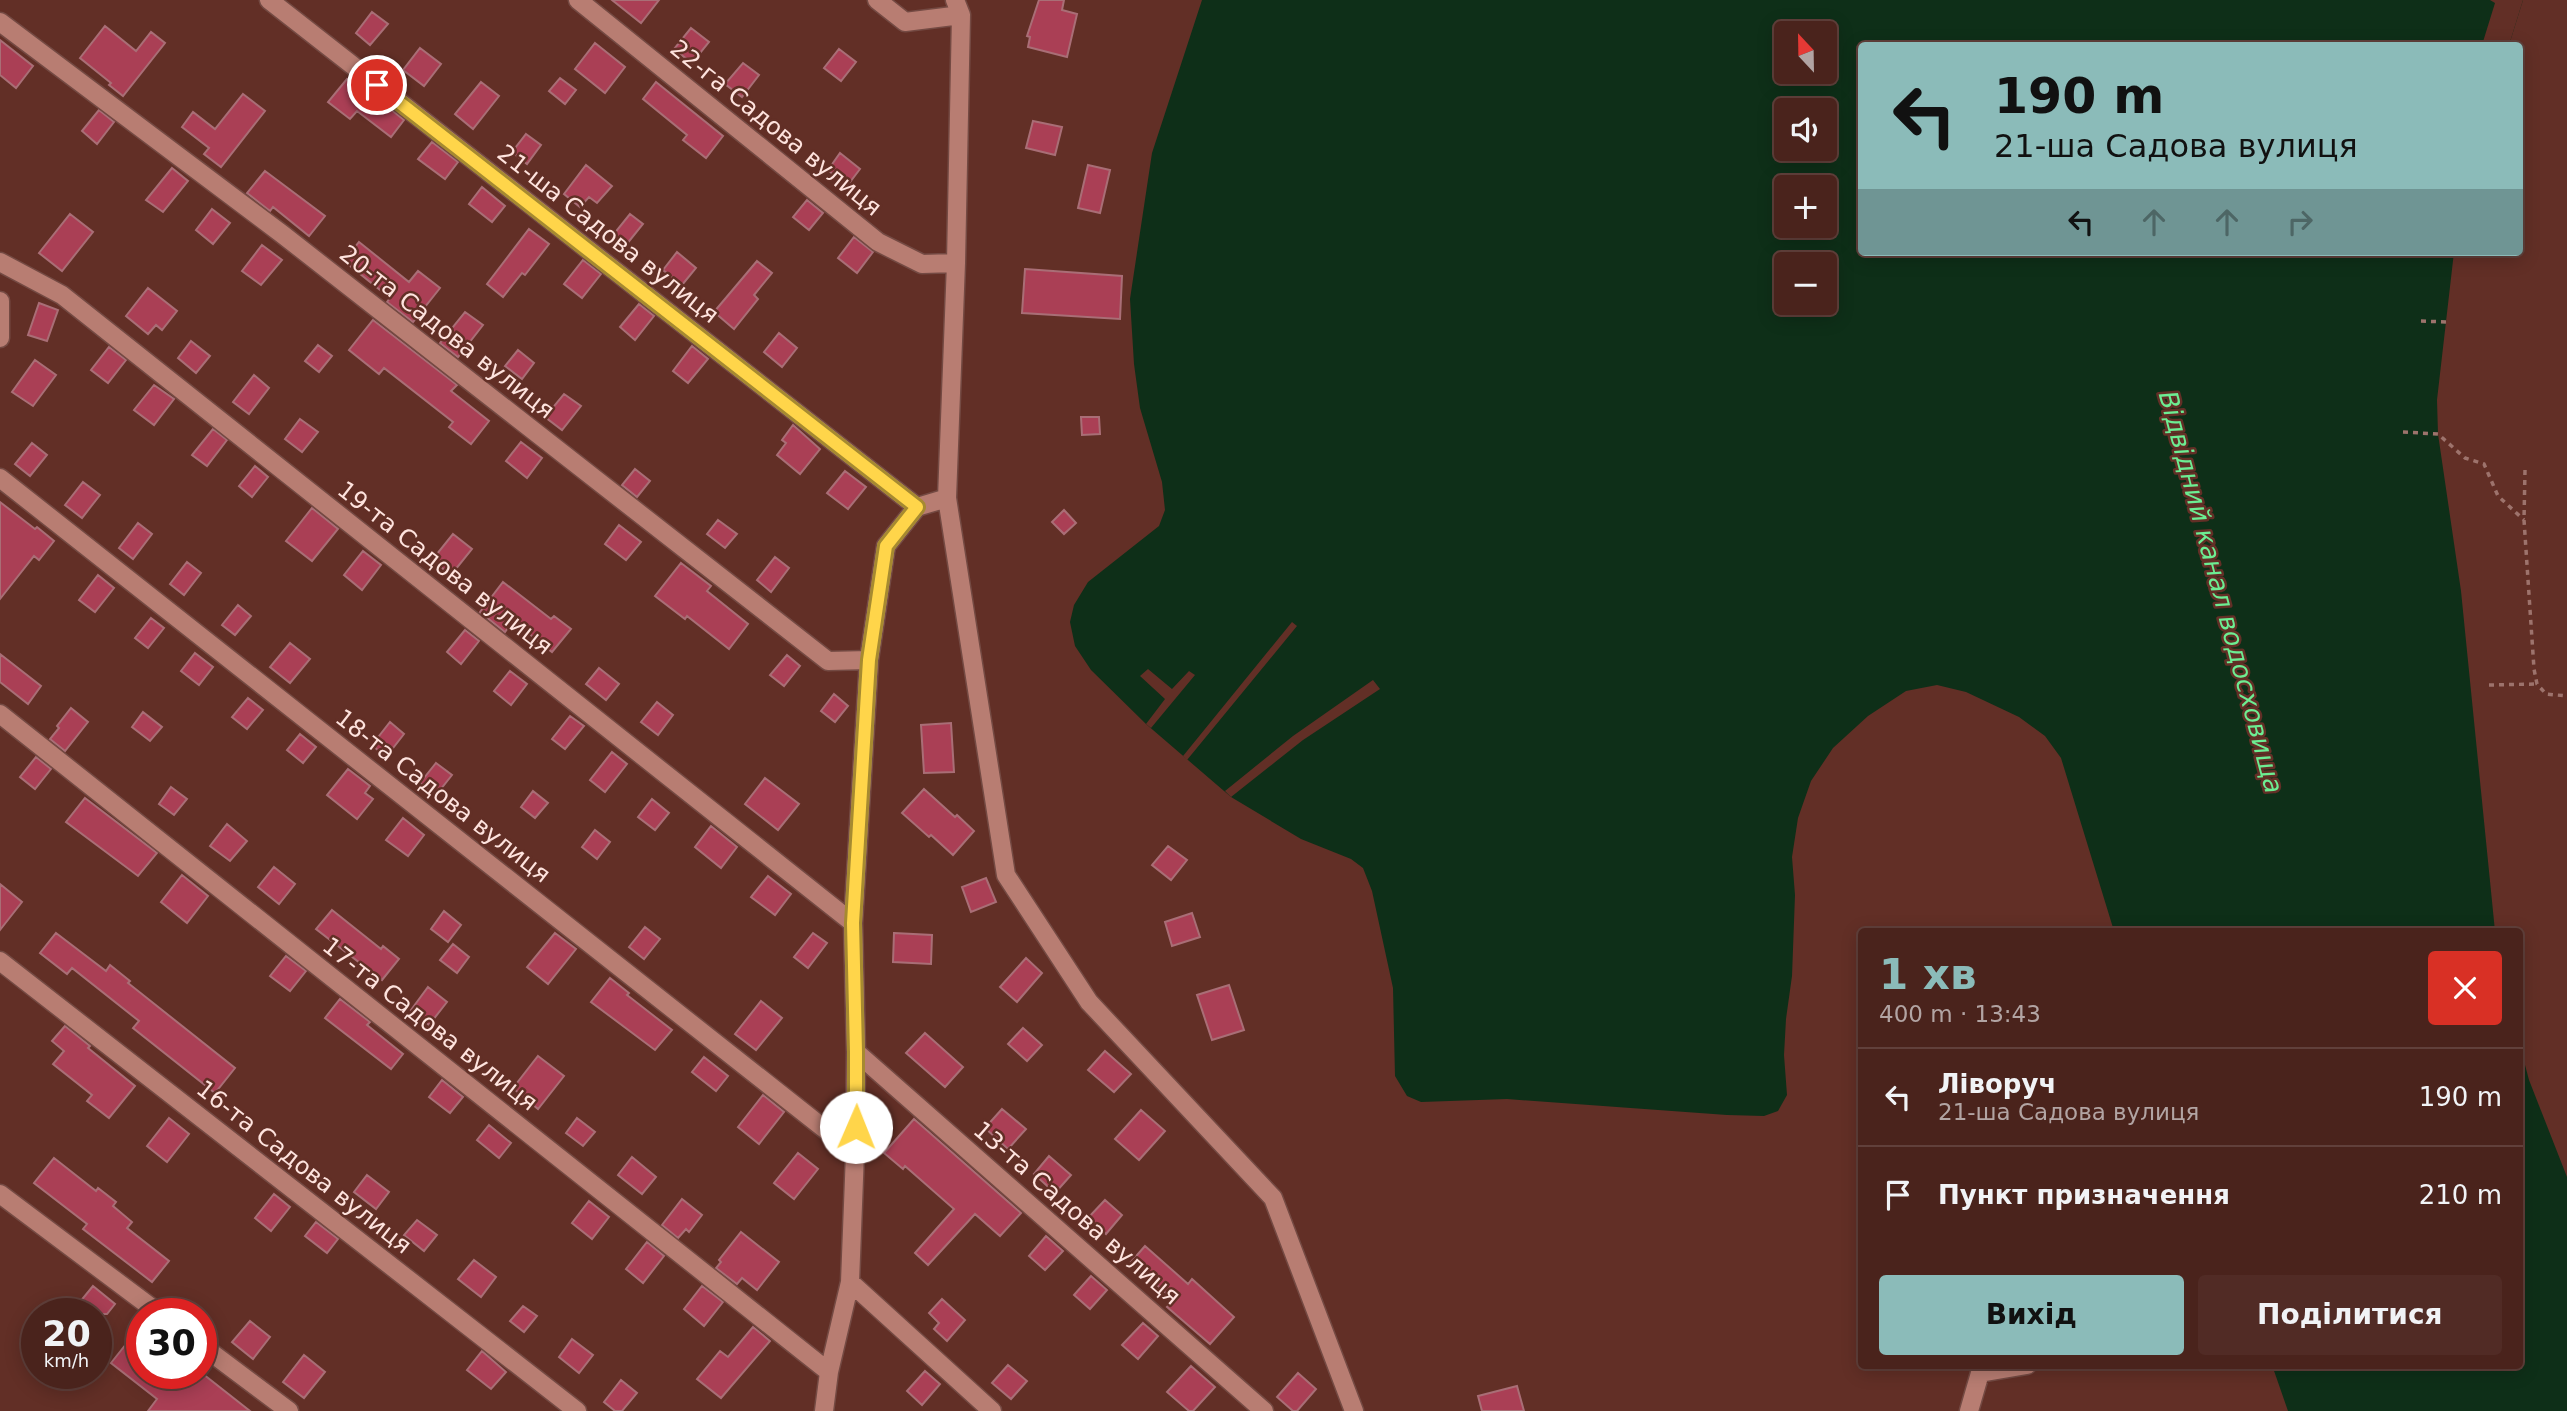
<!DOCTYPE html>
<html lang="uk">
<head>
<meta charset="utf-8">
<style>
  body { margin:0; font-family:"DejaVu Sans",sans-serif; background:#512b25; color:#f1f3f6; height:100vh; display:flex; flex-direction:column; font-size:26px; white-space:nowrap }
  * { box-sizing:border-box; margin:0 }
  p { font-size:23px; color:#b2a4a3 }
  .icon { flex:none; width:38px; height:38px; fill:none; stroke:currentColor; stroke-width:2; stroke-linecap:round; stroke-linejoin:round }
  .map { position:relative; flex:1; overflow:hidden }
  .details { position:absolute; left:1858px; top:928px; width:665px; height:441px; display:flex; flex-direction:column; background:#4a231c; border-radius:7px; box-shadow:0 4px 18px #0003,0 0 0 2px #61403b }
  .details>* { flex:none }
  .top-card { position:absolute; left:1858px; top:42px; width:665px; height:214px; border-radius:7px; box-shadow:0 4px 18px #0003,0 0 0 2px #61403b; background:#8bbbb9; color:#111; overflow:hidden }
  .needle { width:46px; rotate:338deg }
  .buttons { position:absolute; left:1774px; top:21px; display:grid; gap:14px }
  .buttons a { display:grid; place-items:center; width:63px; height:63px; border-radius:7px; background:#4a231c; box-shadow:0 4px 18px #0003,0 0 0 2px #61403b; font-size:35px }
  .speed { position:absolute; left:21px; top:1298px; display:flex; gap:14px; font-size:35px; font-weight:700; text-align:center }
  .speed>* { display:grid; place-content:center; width:91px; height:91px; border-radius:50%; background:#4a231c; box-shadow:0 4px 18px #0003,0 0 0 2px #61403b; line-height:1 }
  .speed small { font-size:18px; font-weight:400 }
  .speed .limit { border:10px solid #d22; background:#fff; color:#111 }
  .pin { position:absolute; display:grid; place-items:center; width:60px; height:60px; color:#fff; margin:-30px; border:4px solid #fff; border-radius:50%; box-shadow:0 2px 7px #0007 }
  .me { position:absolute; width:77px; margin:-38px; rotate:1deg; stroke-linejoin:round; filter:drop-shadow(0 0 5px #0008) }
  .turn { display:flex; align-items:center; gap:24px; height:147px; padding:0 21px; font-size:32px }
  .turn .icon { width:91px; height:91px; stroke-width:2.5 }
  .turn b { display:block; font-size:49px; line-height:60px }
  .lanes { display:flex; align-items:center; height:66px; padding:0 21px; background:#0003; justify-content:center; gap:35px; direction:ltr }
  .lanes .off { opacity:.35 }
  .round { display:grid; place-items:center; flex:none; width:74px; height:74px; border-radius:7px; background:#512b25 }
  .summary { display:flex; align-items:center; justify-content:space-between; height:119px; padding:0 21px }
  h1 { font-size:42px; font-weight:700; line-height:52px; color:#8bbbb9 }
  .primary-button { display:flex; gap:14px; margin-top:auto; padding:14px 21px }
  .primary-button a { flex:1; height:80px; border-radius:7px; background:#8bbbb9; color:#111; font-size:28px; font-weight:700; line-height:80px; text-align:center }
  .primary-button a+a { background:#512b25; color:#f1f3f6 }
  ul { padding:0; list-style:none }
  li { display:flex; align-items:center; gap:21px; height:98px; padding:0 21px; border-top:2px solid #61403b }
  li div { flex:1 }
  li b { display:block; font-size:26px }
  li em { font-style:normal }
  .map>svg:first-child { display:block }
  .water { fill:#0e2f18; fill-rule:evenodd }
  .pier { fill:#622f26 }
  .building { fill:#aa3f55; stroke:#a96e76; stroke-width:2 }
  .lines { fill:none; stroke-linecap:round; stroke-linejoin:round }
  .street-casing { stroke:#744a43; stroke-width:21 }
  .path { stroke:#9d736c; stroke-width:3.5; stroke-dasharray:5 5; stroke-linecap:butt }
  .street { stroke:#b87d72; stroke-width:18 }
  .route-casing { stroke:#a68a30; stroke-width:18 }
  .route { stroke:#ffd54a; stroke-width:12 }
  .labels { text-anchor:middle; stroke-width:5; stroke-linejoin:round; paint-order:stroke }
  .street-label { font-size:24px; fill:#fee3de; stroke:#622f26 }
  .water-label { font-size:26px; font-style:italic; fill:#6ced92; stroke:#622f26 }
</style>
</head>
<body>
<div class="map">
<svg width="2567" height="1411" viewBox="0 0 2567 1411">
  <rect width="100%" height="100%" fill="#622f26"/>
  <path class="water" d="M1202,0H2523L2509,45L1862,46V252H2454L2437,400L2438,434L2461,591L2495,931H2114L2061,758L2045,736L2019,717L1966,692L1937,685L1906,691L1868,716L1833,748L1811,781L1798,818L1792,857L1795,895L1792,976L1786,1019L1784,1055L1787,1095L1778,1111L1764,1116L1727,1115L1507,1099L1421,1102L1407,1096L1395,1076L1393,988L1372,891L1363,868L1351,859L1301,839L1231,797L1146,724L1091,670L1075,646L1070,622L1074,605L1088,582L1159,526L1165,510L1162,482L1140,408L1134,364L1130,299L1152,153ZM1787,33H1825V72H1787ZM1787,110H1825V149H1787ZM1787,187H1825V226H1787ZM1787,264H1825V303H1787Z
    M2520,1046L2529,1080L2567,1177V1411H2288L2272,1365H2520Z"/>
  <path class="pier" d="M2490,0H2523L2509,45H2482L2495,3Z
    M1292,622L1297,626L1187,760L1183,756Z
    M1148,669L1172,689L1189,671L1195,675L1151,728L1146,724L1165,699L1140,676Z
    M1373,680L1380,689L1303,740L1231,797L1225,791L1293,736Z"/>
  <path class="building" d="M612,0H659L641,23Z
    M1039,0H1064L1062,10L1077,14L1067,57L1028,47L1030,37L1027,36Z
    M372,12L388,24L370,45L356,33Z
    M105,26L136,51L151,32L165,43L123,96L109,85L111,83L80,58Z
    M691,28L709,42L692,63L674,49Z
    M0,40L33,66L16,88L0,75Z
    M595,43L625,67L605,93L575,69Z
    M420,48L441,64L424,86L403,70Z
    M839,49L856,62L841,81L824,68Z
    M743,63L759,75L742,97L725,84Z
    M560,78L576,90L565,104L549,91Z
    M347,79L382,107L384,104L404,120L391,137L357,111L350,119L328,102Z
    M481,82L499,96L473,129L455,114Z
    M656,82L723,136L706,158L683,140L687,135L643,99Z
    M243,94L265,111L221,167L204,154L209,148L182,127L193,112L215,129Z
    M99,110L114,122L97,144L82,131Z
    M1033,121L1062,127L1055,155L1026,148Z
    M526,134L541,145L527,164L512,152Z
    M432,142L458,162L445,179L418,159Z
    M840,153L860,169L847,186L828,170Z
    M586,165L612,186L597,203L589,197L580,207L564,194Z
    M1088,165L1110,170L1100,213L1078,208Z
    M172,168L188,181L163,212L146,200Z
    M265,171L325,216L309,236L273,207L270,211L247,193Z
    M482,187L505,206L492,222L469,204Z
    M807,200L823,213L809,230L793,217Z
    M212,209L230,223L213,244L196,230Z
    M70,214L93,232L62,271L39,253Z
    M630,214L643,224L626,245L613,235Z
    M529,229L549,244L525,275L522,273L503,297L487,284Z
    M854,237L873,252L857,273L838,258Z
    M359,242L409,282L418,271L440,288L413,322L387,302L390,298L344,261Z
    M262,245L282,260L261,285L242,271Z
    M677,252L696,268L682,285L663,270Z
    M583,260L601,274L582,298L564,284Z
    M757,261L772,273L754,295L758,299L734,329L714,312Z
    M1025,269L1122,276L1120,319L1022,313Z
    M148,288L177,311L162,330L156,325L148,334L126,316Z
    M39,303L58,310L47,341L28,335Z
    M639,304L654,316L635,340L620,327Z
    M465,312L483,325L458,357L440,343Z
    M373,320L457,385L451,391L489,421L471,444L449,427L453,422L384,368L379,374L349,350Z
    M779,333L797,348L782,367L764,352Z
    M191,341L210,356L196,373L178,358Z
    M318,345L332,356L319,372L305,361Z
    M692,346L708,359L688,383L673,371Z
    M109,347L126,360L108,383L91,370Z
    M518,350L534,363L522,379L505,366Z
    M35,360L56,375L33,406L12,392Z
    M254,375L269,388L249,414L233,402Z
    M154,385L174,399L154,425L134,410Z
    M564,394L581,406L562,430L545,417Z
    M1081,417H1099L1100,434L1082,435Z
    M300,419L318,432L302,452L285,439Z
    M793,425L820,449L800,474L777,455L786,443L782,440Z
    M213,429L227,440L207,466L192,455Z
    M521,442L542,458L527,478L506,461Z
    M32,443L47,455L30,476L15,464Z
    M255,466L268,477L252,497L239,486Z
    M635,469L650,481L637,497L622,485Z
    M845,471L866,487L848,509L827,493Z
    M83,482L100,495L82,518L65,505Z
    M0,502L35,529L37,527L54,541L39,560L34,556L0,599Z
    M312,508L338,529L312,561L286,541Z
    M1064,510L1076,523L1064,534L1052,522Z
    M718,520L737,534L725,548L707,534Z
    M138,523L152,534L133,559L119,548Z
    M619,525L641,542L626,560L605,544Z
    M453,534L472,549L451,575L432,560Z
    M363,551L381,565L362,590L344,575Z
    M775,557L789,568L771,592L757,580Z
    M187,562L201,573L184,595L170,584Z
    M681,563L711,586L707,591L748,624L729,649L687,616L685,619L655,596Z
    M98,575L114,588L95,612L79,600Z
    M503,582L551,619L554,616L571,629L552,652L513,621L505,632L480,612Z
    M238,605L251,616L235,635L222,625Z
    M151,618L164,628L148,648L135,638Z
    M465,630L479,641L461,664L447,652Z
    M290,643L310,659L290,683L270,667Z
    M195,653L213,667L199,685L181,671Z
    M0,654L41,686L28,704L0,682Z
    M787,655L800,666L784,686L770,675Z
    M599,668L619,684L606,700L586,684Z
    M510,671L527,684L511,705L494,691Z
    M834,694L848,706L835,722L821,711Z
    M248,698L263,710L247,729L232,717Z
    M657,702L673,715L658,735L641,722Z
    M71,708L88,722L65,751L50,739L59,728L57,726Z
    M143,712L162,727L150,741L132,727Z
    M570,716L584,726L565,749L552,739Z
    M390,722L404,734L386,757L372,745Z
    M951,723L954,772L924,773L921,725Z
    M300,734L316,747L303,763L287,750Z
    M612,752L627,764L605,792L590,780Z
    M36,757L51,769L35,789L20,777Z
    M436,763L452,775L436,795L420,783Z
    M348,769L370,786L365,793L373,799L357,819L327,795Z
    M765,778L799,804L778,830L745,804Z
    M171,787L187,799L174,815L159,804Z
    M924,789L955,817L957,815L974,831L953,855L931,835L929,837L902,813Z
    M533,791L548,803L535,818L521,807Z
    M85,798L157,853L138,876L66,822Z
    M652,799L669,813L655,830L638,817Z
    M403,818L424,835L408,856L386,840Z
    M227,824L247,841L230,861L210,846Z
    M711,826L737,847L721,868L695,847Z
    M595,830L610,842L597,859L582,847Z
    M1168,846L1187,860L1171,880L1152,865Z
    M274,867L295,884L279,904L258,887Z
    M182,875L208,896L187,923L161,902Z
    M768,876L791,894L775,915L751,897Z
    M986,878L996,902L971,912L962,887Z
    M0,884L22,902L0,930Z
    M332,910L381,949L383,946L399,959L382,980L316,929Z
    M444,911L461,925L448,942L431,929Z
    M1192,913L1200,937L1172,946L1165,922Z
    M645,927L660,939L644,959L629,947Z
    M56,933L106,971L110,965L130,981L128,983L235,1068L215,1093L133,1028L139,1021L72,968L67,974L40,953Z
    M555,933L576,949L548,984L527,967Z
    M813,933L827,943L808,968L794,957Z
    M894,933L932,935L931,964L893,962Z
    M453,944L469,957L457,973L440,960Z
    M286,956L306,971L290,991L270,976Z
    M1026,958L1042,973L1017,1002L1000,987Z
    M610,978L629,993L627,995L672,1030L655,1050L591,1002Z
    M1229,985L1244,1030L1212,1040L1197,995Z
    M428,987L447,1002L429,1025L411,1010Z
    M340,999L370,1022L367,1025L403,1054L391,1069L325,1018Z
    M761,1001L782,1018L756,1050L735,1034Z
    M65,1026L90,1046L88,1048L135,1086L109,1118L87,1101L92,1095L53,1064L64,1051L52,1041Z
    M1023,1028L1042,1045L1027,1061L1008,1044Z
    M925,1033L963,1067L945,1087L906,1053Z
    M1105,1051L1131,1074L1114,1092L1088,1070Z
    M538,1056L564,1076L538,1109L513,1088Z
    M704,1057L728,1076L716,1091L692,1072Z
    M442,1080L463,1097L450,1113L429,1097Z
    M763,1095L784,1112L759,1144L738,1127Z
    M1002,1109L1026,1129L1008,1149L985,1128Z
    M1141,1110L1165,1131L1139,1160L1115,1139Z
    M169,1118L189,1134L167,1162L147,1146Z
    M577,1118L595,1132L583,1146L566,1133Z
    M914,1119L1021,1213L1000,1236L975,1214L928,1265L915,1253L954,1209L905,1166L903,1169L884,1153Z
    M489,1125L511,1143L499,1158L477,1140Z
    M798,1153L818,1169L794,1199L774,1183Z
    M1049,1156L1071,1175L1055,1193L1034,1174Z
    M632,1157L656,1177L642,1194L618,1175Z
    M54,1158L96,1191L98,1188L116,1202L113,1206L132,1222L127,1228L169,1261L152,1282L83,1229L87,1224L34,1183Z
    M367,1175L389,1192L376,1209L354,1192Z
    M274,1194L290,1207L271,1231L255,1218Z
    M682,1199L702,1215L689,1232L686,1229L678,1238L662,1225Z
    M1105,1200L1122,1215L1106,1234L1088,1218Z
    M589,1201L609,1217L592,1239L572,1223Z
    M417,1220L437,1235L424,1251L404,1235Z
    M316,1222L338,1239L327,1253L305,1236Z
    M741,1232L779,1262L757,1290L742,1278L737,1284L716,1268L721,1262L719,1260Z
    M1046,1236L1063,1251L1045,1270L1029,1256Z
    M647,1242L664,1256L643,1283L626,1269Z
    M1145,1246L1188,1284L1192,1279L1234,1317L1210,1344L1167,1307L1174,1300L1131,1262Z
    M474,1260L496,1277L481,1297L458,1279Z
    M1091,1276L1107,1290L1090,1309L1074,1295Z
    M93,1286L115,1304L107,1314H70Z
    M702,1286L723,1302L704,1326L684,1309Z
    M942,1299L965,1320L947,1341L934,1329L939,1323L929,1313Z
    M523,1306L537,1316L524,1332L510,1321Z
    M250,1321L270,1337L253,1359L232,1342Z
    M1143,1323L1158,1336L1138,1359L1122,1345Z
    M142,1324V1374H203L250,1411H148L157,1399L111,1363Z
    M753,1327L770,1341L721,1398L697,1379L720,1351L728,1357Z
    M572,1339L593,1355L579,1373L559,1357Z
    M482,1351L506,1372L491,1389L467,1370Z
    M304,1355L325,1372L304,1398L283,1382Z
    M1008,1365L1027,1381L1011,1399L992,1383Z
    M1191,1366L1215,1387L1193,1411H1189L1167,1392Z
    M925,1371L940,1384L922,1405L907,1391Z
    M1298,1373L1316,1389L1297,1411H1293L1277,1397Z
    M621,1380L637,1393L622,1411H615L604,1402Z
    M1517,1386L1524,1411H1482L1478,1396Z"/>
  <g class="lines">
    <g class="street-casing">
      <path id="street" d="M269,0L917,507
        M578,0L878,242L922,264L956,263
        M877,0L905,22L961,15
        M955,0L961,15L956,263L947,498L1006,875L1089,1002L1273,1198L1354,1411
        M0,22L282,234L828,661L869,660
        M0,262L62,295L853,923
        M0,301V338
        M0,478L855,1153
        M0,714L829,1372
        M0,961L577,1411
        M856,1052L1264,1411
        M0,1194L160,1314
        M850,1282L992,1411
        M201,1345L289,1411
        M824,1411L829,1372L850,1282L855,1153L856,1052L853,923L869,660L886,546L917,507L947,498
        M1969,1411L1980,1373L2027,1365"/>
    </g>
    <path class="path" d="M2421,321L2446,322
      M2403,432L2438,434L2465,458L2484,464L2498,496L2524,520
      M2525,470L2524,520L2534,669L2537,684L2546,694L2567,696
      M2489,685L2537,684"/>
    <use href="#street" class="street"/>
  </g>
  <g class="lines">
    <g class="route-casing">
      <path id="route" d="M377,85L917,507L886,546L869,660L853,923L856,1052V1127"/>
    </g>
    <use href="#route" class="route"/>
  </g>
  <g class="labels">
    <g class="street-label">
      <text transform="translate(776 128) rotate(39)" y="8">22-га Садова вулиця</text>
      <text transform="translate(608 234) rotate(38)" y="8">21-ша Садова вулиця</text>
      <text transform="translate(447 332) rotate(38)" y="8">20-та Садова вулиця</text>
      <text transform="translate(445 568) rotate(38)" y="8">19-та Садова вулиця</text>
      <text transform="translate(443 796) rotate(38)" y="8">18-та Садова вулиця</text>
      <text transform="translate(430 1024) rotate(38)" y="8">17-та Садова вулиця</text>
      <text transform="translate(304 1167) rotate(38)" y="8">16-та Садова вулиця</text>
      <text transform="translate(1077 1213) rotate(41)" y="8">13-та Садова вулиця</text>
    </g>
    <g class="water-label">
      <text transform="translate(2221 592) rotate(75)" y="9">Відвідний канал водосховища</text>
    </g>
  </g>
</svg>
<div class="buttons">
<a><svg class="needle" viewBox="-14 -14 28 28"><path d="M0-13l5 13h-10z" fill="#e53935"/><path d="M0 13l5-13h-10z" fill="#b2a4a3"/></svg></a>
<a><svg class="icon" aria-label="sound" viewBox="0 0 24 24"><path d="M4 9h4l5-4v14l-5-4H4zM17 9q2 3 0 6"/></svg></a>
<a>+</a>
<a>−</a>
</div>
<div class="speed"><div>20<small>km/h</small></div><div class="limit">30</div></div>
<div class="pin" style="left:377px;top:85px;background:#d93025"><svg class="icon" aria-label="arrive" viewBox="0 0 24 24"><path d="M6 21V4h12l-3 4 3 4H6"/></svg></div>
<svg class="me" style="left:856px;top:1127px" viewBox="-20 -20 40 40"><circle r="19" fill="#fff"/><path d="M0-13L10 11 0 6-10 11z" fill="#ffd54a"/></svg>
<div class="top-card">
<div class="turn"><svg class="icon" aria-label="left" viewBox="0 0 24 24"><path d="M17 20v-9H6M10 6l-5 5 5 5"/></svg><div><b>190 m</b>21-ша Садова вулиця</div></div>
<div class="lanes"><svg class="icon" aria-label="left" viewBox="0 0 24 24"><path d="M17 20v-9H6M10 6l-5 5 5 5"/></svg><svg class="icon off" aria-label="ahead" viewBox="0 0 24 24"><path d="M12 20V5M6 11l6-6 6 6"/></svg><svg class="icon off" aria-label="ahead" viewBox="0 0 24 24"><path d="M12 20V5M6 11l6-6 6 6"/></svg><svg class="icon off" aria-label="right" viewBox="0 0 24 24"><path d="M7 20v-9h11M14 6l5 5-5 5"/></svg></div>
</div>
<section class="details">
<div class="summary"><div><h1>1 хв</h1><p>400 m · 13:43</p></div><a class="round" style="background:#d93025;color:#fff"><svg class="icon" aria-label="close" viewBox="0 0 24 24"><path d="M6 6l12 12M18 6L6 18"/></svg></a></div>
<ul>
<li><svg class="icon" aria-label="left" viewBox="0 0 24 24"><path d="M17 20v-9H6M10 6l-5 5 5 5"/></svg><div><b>Ліворуч</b><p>21-ша Садова вулиця</p></div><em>190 m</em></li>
<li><svg class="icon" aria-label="arrive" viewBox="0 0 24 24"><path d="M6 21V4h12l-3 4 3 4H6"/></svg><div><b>Пункт призначення</b></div><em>210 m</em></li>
</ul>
<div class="primary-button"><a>Вихід</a><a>Поділитися</a></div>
</section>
</div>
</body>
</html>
